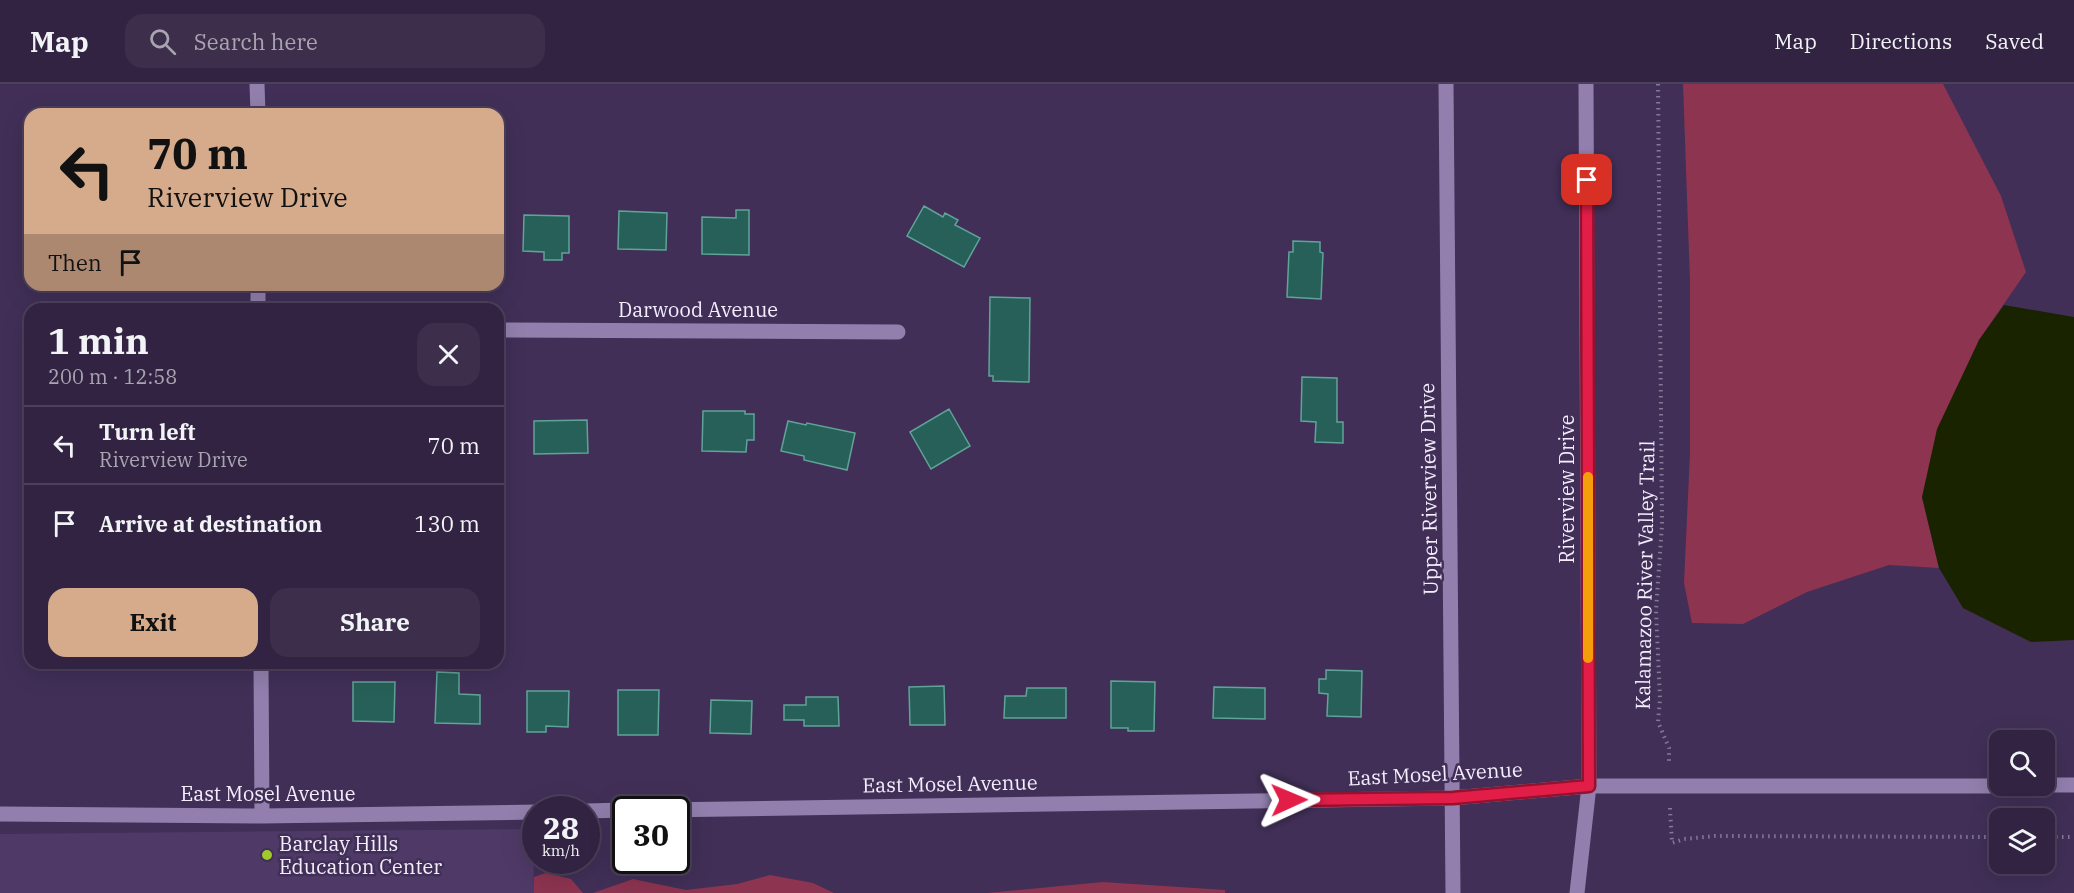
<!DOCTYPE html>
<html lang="en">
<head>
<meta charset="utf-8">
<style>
  body { margin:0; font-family:"IBM Plex Serif",serif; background:#3d2f4c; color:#f1f3f6; height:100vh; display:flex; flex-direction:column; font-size:22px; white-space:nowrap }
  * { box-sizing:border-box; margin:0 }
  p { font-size:20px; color:#a8a4b1 }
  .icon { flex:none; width:33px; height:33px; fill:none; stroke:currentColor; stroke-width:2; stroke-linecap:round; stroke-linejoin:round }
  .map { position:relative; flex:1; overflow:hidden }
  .side { position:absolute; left:24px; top:219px; width:480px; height:366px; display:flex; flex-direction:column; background:#312341; border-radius:18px; box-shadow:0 6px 24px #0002,0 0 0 2px #4c405a }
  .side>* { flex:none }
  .banner { position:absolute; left:24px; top:24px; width:480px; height:183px; border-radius:18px; box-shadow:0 6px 24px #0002,0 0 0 2px #4c405a; background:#d6ab8b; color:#111; overflow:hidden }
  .controls { position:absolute; left:1989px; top:646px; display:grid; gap:12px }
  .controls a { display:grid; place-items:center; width:66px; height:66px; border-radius:12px; background:#312341; box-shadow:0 6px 24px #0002,0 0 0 2px #4c405a; font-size:30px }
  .speed { position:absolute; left:522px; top:712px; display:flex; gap:12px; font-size:30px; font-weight:700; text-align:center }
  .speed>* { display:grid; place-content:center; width:78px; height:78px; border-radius:50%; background:#312341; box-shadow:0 6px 24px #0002,0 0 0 2px #4c405a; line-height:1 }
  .speed small { font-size:15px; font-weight:400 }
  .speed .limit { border:3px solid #111; border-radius:9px; background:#fff; color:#111 }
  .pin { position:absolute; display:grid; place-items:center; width:51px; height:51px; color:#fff; margin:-26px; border-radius:12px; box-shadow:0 3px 9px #0006 }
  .me { position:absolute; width:66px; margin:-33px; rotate:89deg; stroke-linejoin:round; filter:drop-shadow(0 0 4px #0008) }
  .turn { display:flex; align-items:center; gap:21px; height:126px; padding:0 24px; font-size:27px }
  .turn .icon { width:78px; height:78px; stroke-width:2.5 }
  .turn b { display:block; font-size:42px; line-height:51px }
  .then { display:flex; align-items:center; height:57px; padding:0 24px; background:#0003; gap:12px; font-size:22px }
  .round { display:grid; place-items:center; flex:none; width:63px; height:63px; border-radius:18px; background:#3d2f4c }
  .headline { display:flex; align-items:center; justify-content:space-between; height:102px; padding:0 24px }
  h1 { font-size:36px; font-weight:700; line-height:45px }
  .button { display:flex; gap:12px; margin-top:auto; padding:12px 24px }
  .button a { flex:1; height:69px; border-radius:18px; background:#d6ab8b; color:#111; font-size:24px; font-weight:700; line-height:69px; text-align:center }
  .button a+a { background:#3d2f4c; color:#f1f3f6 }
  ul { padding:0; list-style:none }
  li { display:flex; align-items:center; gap:18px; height:78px; padding:0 24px; border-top:2px solid #4c405a }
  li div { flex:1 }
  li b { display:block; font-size:22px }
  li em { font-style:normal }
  header { display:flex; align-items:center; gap:36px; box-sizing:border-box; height:84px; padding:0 30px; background:#312341; border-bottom:2px solid #4c405a }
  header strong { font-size:28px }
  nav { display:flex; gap:33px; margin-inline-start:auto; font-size:21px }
  .search { width:420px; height:54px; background:#3d2f4c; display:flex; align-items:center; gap:15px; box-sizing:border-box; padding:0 21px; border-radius:18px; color:#a8a4b1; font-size:22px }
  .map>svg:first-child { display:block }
  .built { fill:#4f3a67 }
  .green { fill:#8d3451 }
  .water { fill:#192300 }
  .building { fill:#276058; stroke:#60a399; stroke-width:1.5 }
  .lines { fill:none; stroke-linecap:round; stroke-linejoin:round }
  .path { stroke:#867997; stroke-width:4; stroke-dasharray:1.5 4.5; stroke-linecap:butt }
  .minor { stroke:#927fad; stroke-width:15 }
  .tertiary { stroke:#927fad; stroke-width:15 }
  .route-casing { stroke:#92132f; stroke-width:15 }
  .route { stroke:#e11d48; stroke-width:10 }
  .slow { stroke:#f59e0b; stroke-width:10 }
  .poi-dot { fill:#a1c92a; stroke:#412f57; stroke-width:2 }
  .labels { text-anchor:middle; stroke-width:5; stroke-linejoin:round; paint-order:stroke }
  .street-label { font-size:20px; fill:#f3edfc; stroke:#412f57 }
  .poi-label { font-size:20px; fill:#f3edfc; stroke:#412f57; text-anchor:start }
</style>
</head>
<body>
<header>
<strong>Map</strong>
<div class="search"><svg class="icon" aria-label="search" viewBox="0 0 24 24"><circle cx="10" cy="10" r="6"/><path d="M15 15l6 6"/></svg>Search here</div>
<nav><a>Map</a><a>Directions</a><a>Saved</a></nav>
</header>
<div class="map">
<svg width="2074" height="809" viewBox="0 0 2074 809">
  <rect width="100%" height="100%" fill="#412f57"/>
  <path class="built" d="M533,745L534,809H0V750Z"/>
  <path class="green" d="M1683,0H1943L2001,112L2026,188L1979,256L1922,413L1939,484L1889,481L1807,508L1743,540L1692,539L1684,499L1690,369V198Z
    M546,789L571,795L583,809H534V793Z
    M770,791L813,799L834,809H593L633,795L686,806L737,800Z
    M1103,798L1225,806V809H987Z"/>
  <path class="water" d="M2004,221L2074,233V556L2031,558L1963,524L1939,484L1922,413L1937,345L1979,256Z"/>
  <path class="building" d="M924,122L943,133L945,129L958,136L955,141L980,154L964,183L907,152Z
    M736,126H749V171L702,170V133L736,134Z
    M619,127L667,129L666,166L618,165Z
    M524,131L569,132V169H562V176H544V168L523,167Z
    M1293,157L1320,158V168L1323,169L1321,215L1287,213L1289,168H1293Z
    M990,213L1030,214L1029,298L993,297V292H989Z
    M1302,293L1337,294V338H1343V359L1315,358L1316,338L1301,337Z
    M949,325L970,362L931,385L910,348Z
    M703,327H745V330H754V356H747L746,368L702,367Z
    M587,336L588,369L534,370V337Z
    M788,337L806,341L807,339L855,349L847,386L804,376V372L781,367Z
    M1326,586L1362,587L1361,633L1327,632L1328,610L1319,609V595H1326Z
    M437,588L459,589V610L480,611V640L435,639Z
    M1111,597L1155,598L1154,647H1128V644H1111Z
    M353,598H395L394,638L353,637Z
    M944,602L945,641H910L909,603Z
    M1214,603L1265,604V635L1213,634Z
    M1027,604H1066V634H1004L1005,612H1026Z
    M618,606H659L658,651H618Z
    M527,607H569L568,643L546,642V648H527Z
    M806,613H838L839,642H804V636H784V621H806Z
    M711,616L752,617L751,650L710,649Z"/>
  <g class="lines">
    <path class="path" d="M1658,0L1662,441L1656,526L1660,615L1658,638L1669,664V681
      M1670,724L1672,759L1684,755L1715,752L2000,753
      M2044,753H2074"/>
    <path class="minor" d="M257,0L258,30
      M1446,0L1453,809
      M258,201V225
      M498,246L898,248
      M261,579L262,732
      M2044,701H2074
      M657,726L1453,714L1589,702H2000
      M586,727L626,726
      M0,730L262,732L536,728"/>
    <path class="tertiary" d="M1577,809L1589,702L1586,0"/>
  </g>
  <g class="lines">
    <g class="route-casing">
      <path id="route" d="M1289,716L1453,714L1589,702L1587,96"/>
    </g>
    <use href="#route" class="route"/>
    <path class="slow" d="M1588,393V574"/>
  </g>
  <circle class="poi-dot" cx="267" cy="771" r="6"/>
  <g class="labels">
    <g class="street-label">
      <text x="698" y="233">Darwood Avenue</text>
      <text transform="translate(1429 405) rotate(-91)" y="7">Upper Riverview Drive</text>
      <text transform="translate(1567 405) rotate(-90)" y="7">Riverview Drive</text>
      <text transform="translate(1645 491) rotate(-89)" y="7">Kalamazoo River Valley Trail</text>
      <text transform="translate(1435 690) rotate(-3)" y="7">East Mosel Avenue</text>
      <text transform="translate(950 700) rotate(-1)" y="7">East Mosel Avenue</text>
      <text x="268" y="717">East Mosel Avenue</text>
    </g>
    <g class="poi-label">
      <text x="279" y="767">Barclay Hills<tspan x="279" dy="23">Education Center</tspan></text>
    </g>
  </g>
</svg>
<div class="controls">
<a><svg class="icon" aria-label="search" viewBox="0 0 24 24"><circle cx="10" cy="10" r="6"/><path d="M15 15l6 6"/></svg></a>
<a><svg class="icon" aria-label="layers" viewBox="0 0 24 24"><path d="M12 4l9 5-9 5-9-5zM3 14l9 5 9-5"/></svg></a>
</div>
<div class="speed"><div>28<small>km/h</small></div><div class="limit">30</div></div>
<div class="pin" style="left:1587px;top:96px;background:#d93025"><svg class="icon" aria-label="arrive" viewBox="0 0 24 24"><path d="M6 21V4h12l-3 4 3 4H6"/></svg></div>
<svg class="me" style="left:1289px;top:716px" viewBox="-20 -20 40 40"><path d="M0-17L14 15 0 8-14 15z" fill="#e11d48" stroke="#fff" stroke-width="4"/></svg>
<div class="banner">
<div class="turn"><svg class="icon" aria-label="left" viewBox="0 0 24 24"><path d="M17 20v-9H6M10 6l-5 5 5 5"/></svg><div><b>70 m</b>Riverview Drive</div></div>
<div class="then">Then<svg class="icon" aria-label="arrive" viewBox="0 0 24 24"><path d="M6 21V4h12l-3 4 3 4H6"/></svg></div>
</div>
<section class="side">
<div class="headline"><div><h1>1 min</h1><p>200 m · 12:58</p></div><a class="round"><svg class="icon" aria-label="close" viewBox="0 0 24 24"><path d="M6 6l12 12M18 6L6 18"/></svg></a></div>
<ul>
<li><svg class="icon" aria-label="left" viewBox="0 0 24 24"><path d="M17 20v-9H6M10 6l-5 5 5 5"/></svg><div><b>Turn left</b><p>Riverview Drive</p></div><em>70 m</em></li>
<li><svg class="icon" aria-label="arrive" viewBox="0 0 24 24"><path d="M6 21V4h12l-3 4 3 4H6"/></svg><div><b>Arrive at destination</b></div><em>130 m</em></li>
</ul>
<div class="button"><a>Exit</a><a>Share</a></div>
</section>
</div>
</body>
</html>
